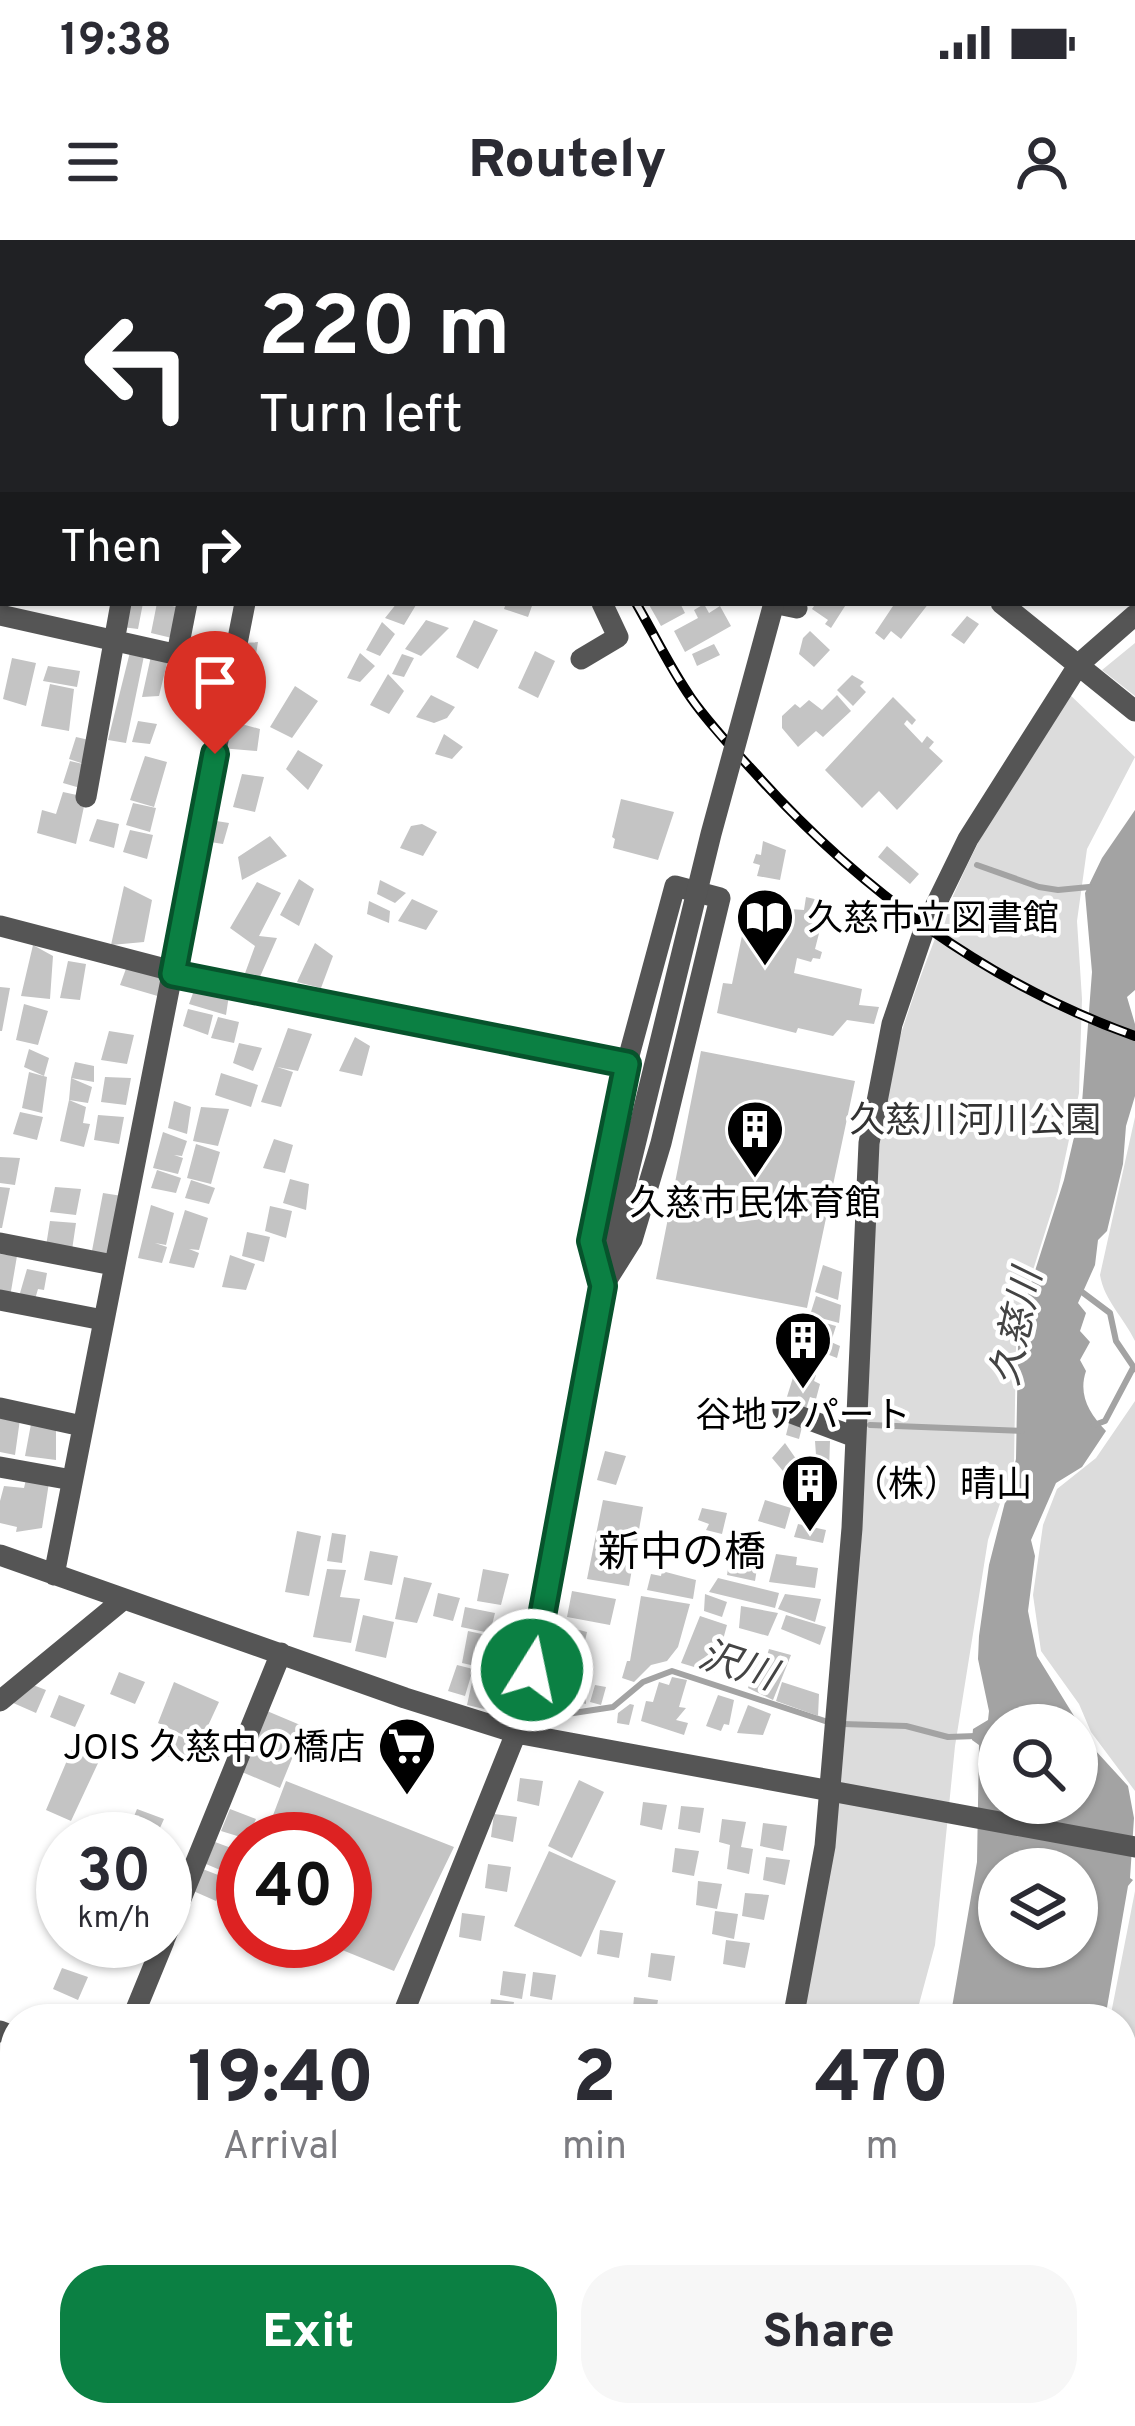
<!DOCTYPE html>
<html lang="en">
<head>
<meta charset="utf-8">
<style>
  body { margin:0; font-family:Overpass,"Noto Sans JP",sans-serif; background:#f7f7f7; color:#2b2b33; height:100vh; display:flex; flex-direction:column; font-size:45px; white-space:nowrap }
  * { box-sizing:border-box; margin:0 }
  p { font-size:39px; color:#7c7c81 }
  .icon { flex:none; width:66px; height:66px; fill:none; stroke:currentColor; stroke-width:2; stroke-linecap:round; stroke-linejoin:round }
  .map { position:relative; flex:1; overflow:hidden }
  .drawer { position:absolute; left:0px; top:1764px; width:1137px; height:423px; display:flex; flex-direction:column; background:#fff; border-radius:48px 48px 0 0; box-shadow:0 3px 9px #0004 }
  .drawer>* { flex:none }
  .banner { position:absolute; left:0px; top:0px; width:1137px; height:366px; box-shadow:0 3px 9px #0004; background:#202124; color:#fff; overflow:hidden }
  .buttons { position:absolute; left:978px; top:1464px; display:grid; gap:24px }
  .buttons a { display:grid; place-items:center; width:120px; height:120px; border-radius:50%; background:#fff; box-shadow:0 3px 9px #0004; font-size:60px }
  .speed { position:absolute; left:36px; top:1572px; display:flex; gap:24px; font-size:60px; font-weight:700; text-align:center }
  .speed>* { display:grid; place-content:center; width:156px; height:156px; border-radius:50%; background:#fff; box-shadow:0 3px 9px #0004; line-height:1 }
  .speed small { font-size:30px; font-weight:400 }
  .speed .limit { border:18px solid #d22; background:#fff; color:#111 }
  .pin { position:absolute; display:grid; place-items:center; width:102px; height:102px; color:#fff; margin:-123px -51px; border-radius:50% 50% 50% 0; rotate:-45deg; box-shadow:0 0 12px #0007 }
  .pin .icon { rotate:45deg }
  .me { position:absolute; width:132px; margin:-66px; rotate:10deg; stroke-linejoin:round; filter:drop-shadow(0 0 9px #0008) }
  .turn { display:flex; align-items:center; gap:42px; height:252px; padding:0 60px; font-size:54px }
  .turn .icon { width:156px; height:156px; stroke-width:2.5 }
  .turn b { display:block; font-size:84px; line-height:102px }
  .then { display:flex; align-items:center; height:114px; padding:0 60px; background:#0003; gap:24px; font-size:45px }
  .eta { display:flex; justify-content:space-evenly; align-items:center; height:204px; text-align:center }
  .eta b { font-size:72px; font-weight:800; line-height:84px }
  .button { display:flex; gap:24px; margin-top:auto; padding:24px 60px }
  .button a { flex:1; height:138px; border-radius:48px; background:#0b8043; color:#fff; font-size:48px; font-weight:800; line-height:138px; text-align:center }
  .button a+a { background:#f7f7f7; color:#2b2b33 }
  .status { display:flex; justify-content:space-between; align-items:center; height:84px; padding:0 60px; background:#fff; direction:ltr }
  .status svg { height:33px; fill:currentColor }
  header { display:flex; justify-content:space-between; align-items:center; height:156px; padding:0 60px; background:#fff; font-size:54px; font-weight:800 }
  .map>svg:first-child { display:block }
  .green { fill:#dcdcdc }
  .water { fill:#a3a3a3; fill-rule:evenodd }
  .lines { fill:none; stroke-linecap:round; stroke-linejoin:round }
  .stream { stroke:#a3a3a3; stroke-width:6 }
  .building { fill:#c4c4c4 }
  .minor { stroke:#555; stroke-width:21 }
  .rail-casing { stroke:#000; stroke-width:10 }
  .rail { stroke:#fff; stroke-width:6; stroke-dasharray:18; stroke-linecap:butt }
  .minor-bridge { stroke:#555; stroke-width:21 }
  .route-casing { stroke:#07532c; stroke-width:30 }
  .route { stroke:#0b8043; stroke-width:21 }
  .labels { text-anchor:middle; stroke-width:9; stroke-linejoin:round; paint-order:stroke }
  .poi-label { font-size:36px; fill:#000; stroke:#fff; text-anchor:start }
  .park-label { font-size:36px; fill:#333; stroke:#fff }
  .water-label { font-size:39px; font-style:italic; fill:#444; stroke:#fff }
  .quarter-label { font-size:42px; fill:#000; stroke:#fff }
</style>
</head>
<body>
<div class="status"><b>19:38</b><svg viewBox="0 0 49 12"><path d="M0 12V9h3v3zM5 12V6h3v6zM10 12V3h3v9zM15 12V0h3v12zM26 1h20v11H26zM47 4h2v5h-2z"/></svg></div>
<header><svg class="icon" aria-label="menu" viewBox="0 0 24 24"><path d="M4 6h16M4 12h16M4 18h16"/></svg>Routely<svg class="icon" aria-label="person" viewBox="0 0 24 24"><circle cx="12" cy="8" r="4"/><path d="M4 21q1-7 8-7t8 7"/></svg></header>
<div class="map">
<svg width="1135" height="2186" viewBox="0 0 1135 2186">
  <rect width="100%" height="100%" fill="#fff"/>
  <path class="green" d="M1135,403V456L1102,430Z
    M1067,452L1135,517L1087,609L1077,681L1082,759L1079,853L1058,951L1023,1062L1016,1107L1014,1221L988,1300L955,1506L935,1705L915,1779H800L881,861C908,763 943,668 991,578C1014,535 1042,494 1067,452Z
    M1135,877V1101C1124,1078 1104,1060 1100,1035Z
    M1135,1161V1551L1091,1492L1079,1464L1041,1411L1033,1355L1043,1285L1057,1249L1096,1218Z
    M1135,1651V1845L1122,1895V1779H1110Z
    M672,2172H799L793,2186H667Z
    M999,2172H1045L1041,2186H995Z"/>
  <path class="water" d="M1135,570V750L1127,757L1135,784V856L1126,886L1123,924L1107,991L1098,1000L1095,1025L1078,1063L1086,1073L1080,1091L1090,1102L1080,1120L1086,1131C1078,1155 1089,1173 1106,1191L1082,1227L1056,1243L1031,1300L1035,1316L1028,1371L1037,1416L1095,1510L1128,1546L1134,1578L1130,1638L1133,1640L1128,1646L1105,1779H950L977,1622L979,1505L972,1500L973,1489L988,1480L989,1471L978,1419L979,1396L989,1325L1016,1219L1018,1106L1027,1056L1064,940L1082,863L1092,732L1085,653L1102,618ZM999,1485H1077V1563H999ZM999,1629H1077V1707H999Z
    M837,2172H994L989,2186H827Z"/>
  <g class="lines">
    <path class="stream" d="M977,625L1039,647L1058,650L1089,647
      M1082,1052L1110,1073L1116,1101L1135,1129
      M870,1185L1022,1191
      M1094,1185L1105,1181L1133,1128
      M567,1474L613,1467L643,1442L672,1431L828,1482
      M843,1484L906,1486L948,1497L976,1496
      M1122,1991L1125,1981"/>
  </g>
  <path class="building" d="M126,363H143L138,389L122,387Z
    M157,363L182,368L176,399L151,393Z
    M397,363L416,365L404,385L385,378Z
    M506,363H533L528,377L504,369Z
    M648,363H680L685,373L661,386Z
    M816,363H847L831,388L825,384L828,380L812,369Z
    M895,363H929L901,399L891,391L884,400L875,393Z
    M704,364L709,373L720,366L731,386L685,412L674,391L698,378L694,370Z
    M967,376L979,384L964,404L951,395Z
    M426,380L449,388L421,416L405,409Z
    M474,380L498,390L478,429L456,417Z
    M382,382L395,394L380,416L366,410Z
    M810,391L830,410L814,427L799,414L803,398Z
    M258,402L255,420L239,417L244,403Z
    M714,404L720,415L697,426L692,414Z
    M131,408L144,416L126,503L108,500Z
    M535,411L555,421L538,458L518,448Z
    M360,413L375,426L360,442L347,438Z
    M402,414L414,418L404,437L392,434Z
    M151,416L167,423L159,456L142,457Z
    M12,418L36,423L26,466L3,459Z
    M48,426L80,431L77,447L43,441Z
    M238,429L257,434L250,465L230,461Z
    M388,434L404,451L389,474L370,465Z
    M852,435L864,442L860,446L866,452L853,466L837,450Z
    M50,444L74,449L69,491L41,486Z
    M295,446L318,461L292,498L270,487Z
    M431,455L455,467L447,478L434,483L416,477Z
    M837,455L851,471L823,497L816,491L798,507L782,488V476L795,464L800,468L809,460L822,470Z
    M893,457L916,480L912,485L907,480L904,484L922,503L927,496L934,502L929,508L943,521L897,570L879,551L862,568L825,530Z
    M227,480L260,489L257,511L220,508Z
    M138,481L157,484L150,504L132,502Z
    M444,494L463,507L452,519L435,514Z
    M76,497L98,502L87,550L63,543L70,521L87,525L69,519Z
    M298,510L323,525L308,550L286,529Z
    M145,516L167,522L154,567L130,560Z
    M242,534L264,537L255,572L233,567Z
    M63,552L86,557L76,604L37,593L42,570L56,574Z
    M621,559L674,572L658,620L613,608L615,599L612,597Z
    M133,563L156,568L150,592L126,585Z
    M97,579L119,584L114,608L89,601Z
    M210,580L229,583L223,604L204,601Z
    M422,584L437,592L423,616L400,608L411,586Z
    M130,590L153,595L147,619L123,612Z
    M270,596L287,616L242,640L238,617Z
    M763,601L786,610L780,640L757,636L760,625L753,623L756,614L761,615Z
    M887,606L919,634L910,644L878,617Z
    M299,639L314,649L299,686L280,675Z
    M380,640L406,653L395,663L377,654Z
    M257,642L281,653L259,696L277,698L259,739L244,736L255,706L230,688Z
    M124,646L152,660L144,702L111,705Z
    M806,657L827,662L815,709L822,712L820,719L813,718L811,722L797,718L794,733L862,749L859,765L879,767L874,784L847,780L833,796L798,788L796,793L717,773L723,743L732,744L743,691L766,695L770,680L788,682L790,669L804,670Z
    M412,659L438,671L426,690L398,681Z
    M369,661L390,671L389,683L367,674Z
    M315,703L333,716L321,748L297,742Z
    M33,705L53,716L50,759L21,756Z
    M68,721L86,724L80,760L60,758Z
    M127,726L164,739L161,757L120,745Z
    M196,745L229,755L226,775L189,764Z
    M0,747L10,748L2,791H0Z
    M24,764L48,771L38,805L16,800Z
    M188,769L213,775L208,795L183,786Z
    M218,777L239,782L234,803L211,798Z
    M288,788L312,794L298,831L277,827L293,832L281,867L261,862Z
    M109,791L134,795L127,824L101,820Z
    M355,797L370,806L362,836L339,831Z
    M239,803L262,808L253,831L233,823Z
    M29,809L49,818L44,836L24,827Z
    M701,811L855,841L807,1068L656,1039Z
    M75,822L94,826V842L71,838Z
    M29,832L47,837L42,873L22,868Z
    M221,833L258,845L251,867L215,855Z
    M105,837L131,838L126,865L101,862Z
    M71,838L92,847L88,863L69,860Z
    M69,860L86,867L83,883L90,884L84,907L60,901Z
    M174,861L191,867L187,894L168,888Z
    M201,867L229,869L218,906L193,901Z
    M20,872L43,877L37,900L13,894Z
    M98,875L124,877L119,904L94,900Z
    M163,892L187,901L182,916L174,915L183,918L178,934L153,928Z
    M274,899L293,905L285,933L263,928Z
    M196,904L220,912L211,944L187,938Z
    M0,917L20,918L15,945L0,943Z
    M157,930L181,938L176,953L151,948Z
    M290,939L309,944L306,970L283,963Z
    M191,940L215,948L209,964L185,958Z
    M0,947L10,948L2,988H0Z
    M55,947L81,949L76,975L50,972Z
    M103,953L122,956L114,1020L91,1016Z
    M151,965L174,973L166,1005L155,1003L167,1007L162,1023L138,1018Z
    M270,966L292,971L286,998L265,991Z
    M185,970L208,978L199,1010L189,1009L199,1013L194,1028L169,1023Z
    M50,981L76,983L72,1010L46,1006Z
    M247,992L270,997L264,1022L242,1016Z
    M0,1014L17,1016L10,1057L0,1055Z
    M230,1015L255,1024L246,1050L222,1047Z
    M823,1025L842,1032L838,1060L815,1052Z
    M27,1029L47,1033L44,1050L38,1049L33,1066L18,1060Z
    M816,1056L841,1065L839,1083L810,1075Z
    M808,1078L836,1086L831,1102L840,1106L837,1118L824,1113V1107L802,1100Z
    M801,1104L821,1110L814,1130L795,1125Z
    M796,1128L816,1135L814,1141L820,1144L816,1159L810,1157L806,1169L785,1163Z
    M0,1168L21,1172L15,1215L0,1212Z
    M790,1179L803,1183L799,1199L786,1195Z
    M31,1184L56,1185V1220L25,1216Z
    M815,1201H830L829,1230L817,1229Z
    M785,1203L810,1239L799,1250L772,1218Z
    M605,1211L626,1216L616,1245L597,1240Z
    M27,1235L50,1236L42,1288L16,1292L17,1287L0,1283V1261L4,1246L24,1248Z
    M603,1260L643,1267L629,1346L587,1339Z
    M765,1260L791,1268L785,1289L758,1281Z
    M702,1268L727,1273L722,1294L706,1290L709,1284L698,1280Z
    M798,1284L826,1290L823,1303L794,1297Z
    M297,1291L321,1296L309,1356L285,1352Z
    M332,1293L346,1295L342,1323L327,1321Z
    M731,1310L759,1316L755,1341L727,1335Z
    M370,1311L398,1316L392,1345L364,1340Z
    M776,1314L797,1317L796,1325L818,1328L815,1348L769,1342Z
    M327,1329L346,1330L340,1357L360,1359L351,1403L313,1397Z
    M483,1329L509,1334L501,1365L477,1361Z
    M662,1331L696,1340L693,1359L647,1350L651,1334L661,1336Z
    M404,1337L432,1343L417,1383L395,1379Z
    M718,1338L779,1353L775,1368L709,1352Z
    M572,1351L616,1359L610,1385L567,1377Z
    M438,1353L460,1358L453,1381L433,1376Z
    M705,1354L727,1362L722,1377L704,1371Z
    M785,1354L821,1359L815,1382L778,1369Z
    M641,1356L690,1364L678,1407L667,1421L651,1425L634,1442L622,1438L627,1421H630Z
    M741,1366L778,1373L768,1396L739,1388Z
    M465,1367L495,1373L490,1393L461,1387Z
    M363,1375L394,1382L386,1418L355,1411Z
    M786,1375L826,1387L820,1405L781,1389Z
    M700,1376L727,1385L714,1433L681,1423Z
    M564,1386L587,1392L582,1414L559,1408Z
    M468,1391L491,1396L484,1428L462,1423Z
    M769,1409L791,1415L773,1460L748,1448L757,1419L765,1422Z
    M457,1425L473,1429L465,1456L448,1451Z
    M119,1432L145,1442L135,1464L110,1454Z
    M474,1433L504,1440L497,1472L467,1465Z
    M555,1436L586,1444V1464L550,1454Z
    M672,1437L687,1440L679,1467L686,1468L676,1480L688,1483L684,1495L641,1481L646,1461L653,1462L659,1442L669,1445Z
    M20,1440L46,1450L36,1473L11,1462Z
    M174,1442L219,1462L200,1503L158,1483Z
    M782,1442L819,1454L818,1476L776,1461Z
    M595,1445L606,1447L601,1465L590,1462Z
    M59,1455L85,1465L75,1487L50,1477Z
    M718,1455L734,1460L729,1485L724,1484L721,1491L706,1486Z
    M630,1464L634,1465L629,1485L617,1483L618,1473Z
    M748,1465L771,1474L763,1495L737,1493Z
    M267,1471L305,1487L280,1548L242,1532Z
    M173,1494L200,1503L190,1526L165,1515Z
    M74,1504L99,1521L71,1581L46,1570Z
    M520,1538L543,1541L539,1566L517,1561Z
    M579,1540L604,1552L572,1618L548,1606Z
    M286,1541L454,1607L394,1731L320,1701H345V1599H264Z
    M643,1562L667,1565L662,1590L640,1585Z
    M681,1566L704,1568L700,1593L678,1589Z
    M137,1569L164,1579L155,1599L128,1591Z
    M230,1569L256,1579L247,1599L221,1591Z
    M494,1574L517,1577L513,1602L491,1597Z
    M722,1579L746,1582L741,1607L753,1609L749,1634L727,1629L730,1605L719,1602Z
    M763,1583L787,1586L783,1611L760,1606Z
    M215,1602L242,1612L232,1635L206,1624Z
    M675,1608L699,1611L694,1636L672,1632Z
    M549,1611L616,1641L581,1717L514,1686Z
    M766,1617L790,1620L785,1645L763,1640Z
    M488,1624L511,1627L507,1652L485,1648Z
    M200,1628L226,1638L216,1661L191,1650Z
    M698,1641L722,1644L717,1669L696,1665Z
    M745,1653L769,1655L764,1680L742,1676Z
    M715,1671L738,1674L734,1699L712,1694Z
    M462,1673L485,1676L481,1701L459,1697Z
    M600,1690L623,1693L619,1718L597,1714Z
    M726,1700L750,1703L745,1728L723,1724Z
    M651,1713L675,1716L671,1741L648,1737Z
    M62,1728L88,1737L78,1760L53,1749Z
    M503,1731L526,1734L522,1759L500,1755Z
    M533,1732L556,1735L552,1760L530,1756Z
    M634,1757L658,1760L655,1779H632Z
    M491,1759L514,1762L511,1779H489Z
    M524,1767L547,1770L546,1779H523Z
    M15,1818V1846L4,1841Z
    M0,1851L15,1860V1883L0,1875Z
    M0,1899L12,1906L10,1926L0,1921Z
    M12,1928L15,1930V1954L3,1948Z
    M1,1952L15,1960V1983L0,1976Z
    M1135,1978V2059L1127,2053L1122,2059V2034L1130,2022L1127,2020L1129,2012L1123,2007Z
    M3,2104L15,2111V2133L0,2126Z
    M0,2134L15,2143V2165L0,2158Z
    M54,2172H82L80,2184Z
    M90,2172H102L135,2186H83Z
    M148,2172H178L172,2186L146,2179Z
    M189,2172H212L210,2186H187Z
    M294,2172H334L329,2186H289Z
    M359,2172H370L397,2182L396,2186H354Z
    M471,2172H500L494,2182Z
    M573,2172H590L601,2178L597,2186H574L568,2184Z"/>
  <g class="lines">
    <path class="minor" d="M255,0L261,3
      M664,3L665,0
      M855,3V0
      M773,363L797,368
      M1001,363L1135,471
      M0,375L232,427
      M177,414L187,363
      M581,419L618,397L602,363
      M86,557L121,363
      M675,646L720,658L661,903L632,1000L603,1046L591,1001L627,823Z
      M0,686L261,754L627,823
      M625,946L533,1430L516,1493L1135,1607
      M0,1003L113,1025
      M0,1060L103,1080
      M0,1168L82,1186
      M783,1170L855,1197
      M0,1227L72,1240
      M0,1315L405,1458L516,1493L401,1779
      M54,1335L245,363
      M0,1461L124,1359
      M165,1698L281,1413
      M132,1779L164,1701
      M793,1779L825,1606L852,1288L869,903L892,784L925,687L968,599L1079,424L1135,375
      M0,1791L15,1797
      M1122,1965L1135,1922
      M0,2094L15,2058
      M1085,2172L1106,2186
      M241,2186L247,2172
      M645,2186L651,2172
      M1053,2186L1057,2172"/>
    <g class="rail-casing">
      <path id="rail" d="M519,0L520,3
        M636,363C654,394 670,428 691,458C710,485 733,509 756,534C859,649 988,744 1135,796"/>
    </g>
    <use href="#rail" class="rail"/>
    <path class="minor-bridge" d="M625,946L711,594L774,363"/>
  </g>
  <g class="lines">
    <g class="route-casing">
      <path id="route" d="M215,514L173,734L627,824L591,1001L603,1046L532,1430"/>
    </g>
    <use href="#route" class="route"/>
  </g>
  <defs>
    <g id="library-pin" transform="scale(3)"><path d="M0 17L-7.5 6A9.5 9.5 0 1 1 7.5 6Z" fill="#000" stroke="#fff"/><path d="M-6-4Q-3-5.5-.7-3.5V5Q-3 3-6 4ZM6-4Q3-5.5 .7-3.5V5Q3 3 6 4Z" fill="#fff"/></g>
    <g id="building-pin" transform="scale(3)"><path d="M0 17L-7.5 6A9.5 9.5 0 1 1 7.5 6Z" fill="#000" stroke="#fff"/><path d="M-4-6H4V6H1V3H-1V6H-4ZM-2.5-4.3h1.7v1.8h-1.7ZM.8-4.3h1.7v1.8H.8ZM-2.5-1h1.7V.8h-1.7ZM.8-1h1.7V.8H.8Z" fill="#fff"/></g>
    <g id="supermarket-pin" transform="scale(3)"><path d="M0 17L-7.5 6A9.5 9.5 0 1 1 7.5 6Z" fill="#000" stroke="#fff"/><path d="M-6-5.5h2.5l.6 2H6L4.5 2H-2.5L-4.4-4H-6ZM-1.5 3.2a1.3 1.3 0 1 0 .1 0ZM3 3.2a1.3 1.3 0 1 0 .1 0Z" fill="#fff"/></g>
  </defs>
  <g fill-rule="evenodd">
    <use href="#library-pin" x="765" y="677"/>
    <use href="#building-pin" x="755" y="889"/>
    <use href="#building-pin" x="803" y="1100"/>
    <use href="#building-pin" x="810" y="1243"/>
    <use href="#supermarket-pin" x="407" y="1506"/>
  </g>
  <g class="labels">
    <g class="poi-label">
      <text x="807" y="690">久慈市立図書館</text>
      <text x="755" y="975" text-anchor="middle">久慈市民体育館</text>
      <text x="803" y="1187" text-anchor="middle">谷地アパート</text>
      <text x="852" y="1256">（株）晴山</text>
      <text x="365" y="1519" text-anchor="end">JOIS 久慈中の橋店</text>
    </g>
    <g class="park-label">
      <text x="975" y="892">久慈川河川公園</text>
    </g>
    <g class="water-label">
      <text transform="translate(1015 1087) rotate(-78)" y="14">久慈川</text>
      <text transform="translate(738 1424) rotate(18)" y="14">沢川</text>
    </g>
    <g class="quarter-label">
      <text x="682" y="1326">新中の橋</text>
    </g>
  </g>
</svg>
<div class="buttons">
<a><svg class="icon" aria-label="search" viewBox="0 0 24 24"><circle cx="10" cy="10" r="6"/><path d="M15 15l6 6"/></svg></a>
<a><svg class="icon" aria-label="layers" viewBox="0 0 24 24"><path d="M12 4l9 5-9 5-9-5zM3 14l9 5 9-5"/></svg></a>
</div>
<div class="speed"><div>30<small>km/h</small></div><div class="limit">40</div></div>
<div class="pin" style="left:215px;top:514px;background:#d93025"><svg class="icon" aria-label="arrive" viewBox="0 0 24 24"><path d="M6 21V4h12l-3 4 3 4H6"/></svg></div>
<svg class="me" style="left:532px;top:1430px" viewBox="-20 -20 40 40"><circle r="17" fill="#0b8043" stroke="#fff" stroke-width="3"/><path d="M0-11L8 9 0 5-8 9z" fill="#fff"/></svg>
<div class="banner">
<div class="turn"><svg class="icon" aria-label="left" viewBox="0 0 24 24"><path d="M17 20v-9H6M10 6l-5 5 5 5"/></svg><div><b>220 m</b>Turn left</div></div>
<div class="then">Then<svg class="icon" aria-label="right" viewBox="0 0 24 24"><path d="M7 20v-9h11M14 6l5 5-5 5"/></svg></div>
</div>
<section class="drawer">
<div class="eta">
<div><b>19:40</b><p>Arrival</p></div>
<div><b>2</b><p>min</p></div>
<div><b>470</b><p>m</p></div>
</div>
<div class="button"><a>Exit</a><a>Share</a></div>
</section>
</div>
</body>
</html>
